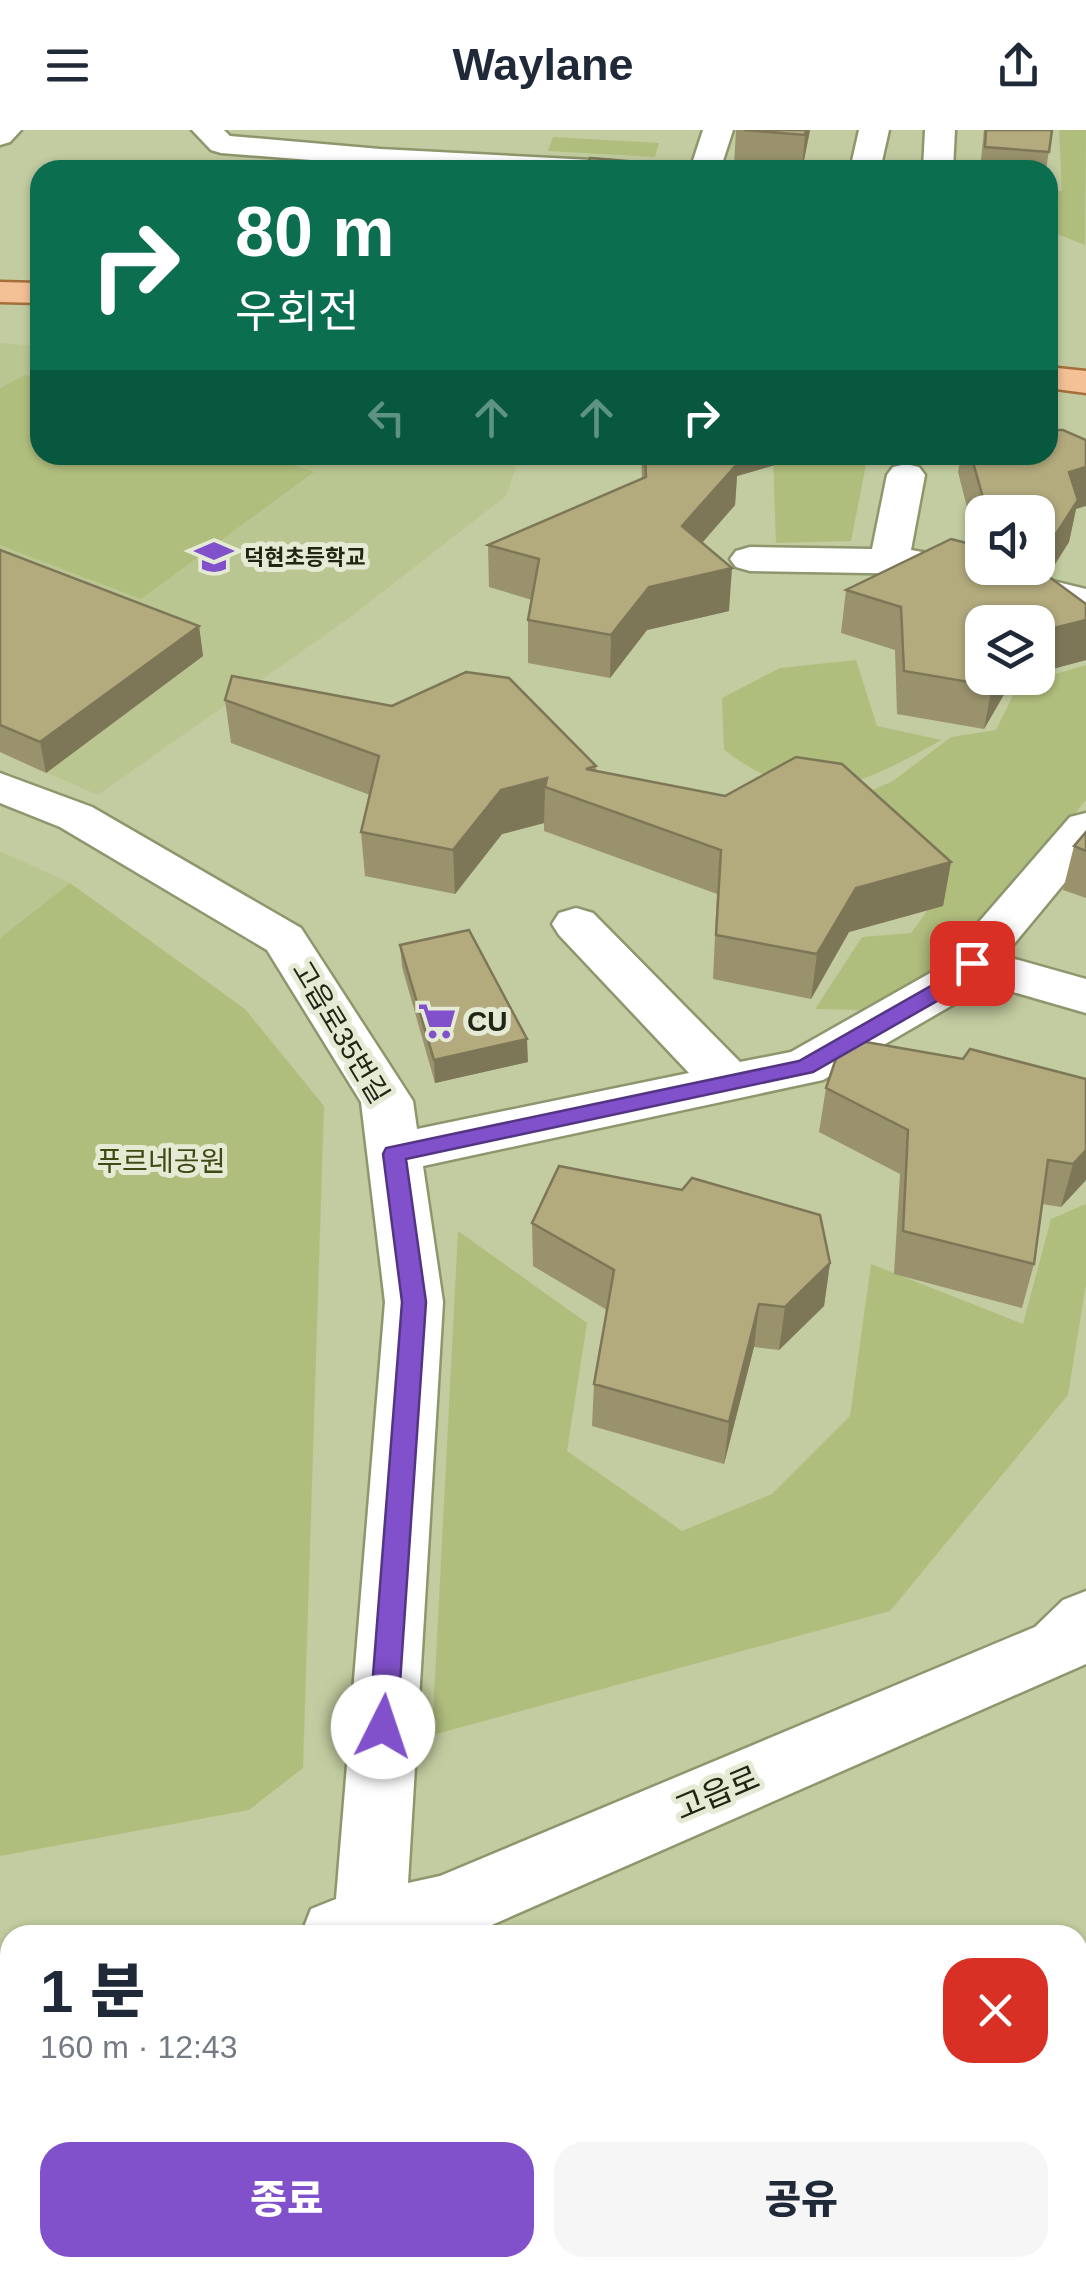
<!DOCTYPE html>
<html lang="ko">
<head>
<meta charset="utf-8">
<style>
  body { margin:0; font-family:Arial,"Noto Sans KR",sans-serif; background:#f6f6f7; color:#1f2937; height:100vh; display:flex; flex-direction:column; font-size:38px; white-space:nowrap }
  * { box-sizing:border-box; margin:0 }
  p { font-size:32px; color:#747a83 }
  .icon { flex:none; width:55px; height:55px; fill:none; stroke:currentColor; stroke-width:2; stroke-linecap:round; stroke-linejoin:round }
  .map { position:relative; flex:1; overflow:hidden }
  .panel { position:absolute; left:0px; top:1795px; width:1088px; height:352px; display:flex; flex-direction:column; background:#fff; border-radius:30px 30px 0 0; box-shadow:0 2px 8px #0004 }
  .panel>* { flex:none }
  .banner { position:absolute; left:30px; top:30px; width:1028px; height:305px; border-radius:30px; box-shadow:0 2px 8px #0004; background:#0b6e4f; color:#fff; overflow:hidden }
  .buttons { position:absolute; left:965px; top:365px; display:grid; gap:20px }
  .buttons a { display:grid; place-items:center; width:90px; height:90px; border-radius:20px; background:#fff; box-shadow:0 2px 8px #0004; font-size:50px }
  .pin { position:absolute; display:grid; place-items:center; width:85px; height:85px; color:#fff; margin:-42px; border-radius:20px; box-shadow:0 5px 15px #0006 }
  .me { position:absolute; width:110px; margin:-55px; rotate:4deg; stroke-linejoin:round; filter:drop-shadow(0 0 8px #0008) }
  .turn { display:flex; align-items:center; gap:35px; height:210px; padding:0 40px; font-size:45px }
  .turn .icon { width:130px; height:130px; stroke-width:2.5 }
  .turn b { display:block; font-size:70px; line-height:85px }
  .lanes { display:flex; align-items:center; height:95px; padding:0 40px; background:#0003; justify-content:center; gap:50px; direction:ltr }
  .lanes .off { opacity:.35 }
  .round { display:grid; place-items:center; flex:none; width:105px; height:105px; border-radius:30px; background:#f6f6f7 }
  .head { display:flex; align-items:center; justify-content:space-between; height:170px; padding:0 40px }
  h1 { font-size:60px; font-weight:800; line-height:75px }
  .button { display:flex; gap:20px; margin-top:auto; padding:20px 40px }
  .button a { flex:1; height:115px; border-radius:30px; background:#8051ca; color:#fff; font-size:40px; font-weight:800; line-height:115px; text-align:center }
  .button a+a { background:#f6f6f7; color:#1f2937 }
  header { display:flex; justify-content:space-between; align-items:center; height:130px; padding:0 40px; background:#fff; font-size:45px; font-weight:800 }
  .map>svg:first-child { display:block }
  .built { fill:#bac692 }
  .green { fill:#b0be7d }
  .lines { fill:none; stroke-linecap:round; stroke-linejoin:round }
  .minor-casing { stroke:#8d966c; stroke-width:5 }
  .major-casing { stroke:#a56e3a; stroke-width:5 }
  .minor { fill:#fff; fill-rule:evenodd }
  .major { fill:#f4c095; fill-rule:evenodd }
  .wall { fill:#9a926c; fill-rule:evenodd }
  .shaded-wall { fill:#7d7758 }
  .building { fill:#b3aa7e; stroke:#7d7758; stroke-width:2.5 }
  .route { fill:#8051ca; stroke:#533583; stroke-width:2.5 }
  .labels { text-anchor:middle; stroke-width:10; stroke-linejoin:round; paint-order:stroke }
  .far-poi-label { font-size:22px; font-weight:bold; fill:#212514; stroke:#e4ead3; text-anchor:start }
  .poi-label { font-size:28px; font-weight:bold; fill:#212514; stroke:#e4ead3; text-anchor:start }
  .street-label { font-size:28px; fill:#212514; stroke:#e4ead3 }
  .park-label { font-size:28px; fill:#404912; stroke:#e4ead3 }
  .near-street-label { font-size:32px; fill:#212514; stroke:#e4ead3 }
</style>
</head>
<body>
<header><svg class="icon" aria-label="menu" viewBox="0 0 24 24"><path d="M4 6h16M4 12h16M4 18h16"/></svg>Waylane<svg class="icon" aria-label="share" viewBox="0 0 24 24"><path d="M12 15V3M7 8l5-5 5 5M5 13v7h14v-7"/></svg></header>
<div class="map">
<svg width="1086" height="2147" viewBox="0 0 1086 2147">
  <rect width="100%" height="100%" fill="#c2cca0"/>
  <path class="built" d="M0,213L40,216V325H505L516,338L506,366L349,488L98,665L0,622Z
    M0,721L70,753L0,808Z"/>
  <path class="green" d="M1059,0H1086L1085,115L1057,104L1048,105V81L1059,71L1048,69V61H1062Z
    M553,7L659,13L655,27L548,21Z
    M25,245L40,250V325H264L314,342L141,469L0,415V258Z
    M773,325H868L851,411L776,413Z
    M856,530L877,596L942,610C857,656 810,684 724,620L722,568L780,538Z
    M1086,535V670L954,832L864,880L815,879L862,807L911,803L941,762L847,671L893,651L951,607L996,600L1018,555Z
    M70,753L245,879L324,976L303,1638L249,1680L0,1726V808Z
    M1086,1074V1154L1068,1265L890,1481L432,1605L458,1101L587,1193L567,1321L682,1401L772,1364L850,1286L871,1134L1023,1194L1051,1089Z"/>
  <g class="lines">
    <g class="minor-casing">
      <path id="minor" d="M0,0H21L10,12L0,15Z
        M192,0H224L230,6L380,19L611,31L622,34L626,40H438L221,23L211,20Z
        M703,0H733L720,40H690Z
        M859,0H889L880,40H850Z
        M925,0H955L953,40H923Z
        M906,334L919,337L925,345L911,420L982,433V438H999L1086,459V483L928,444L750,441L736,437L730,429L736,421L750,417L872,419L887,345L893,337Z
        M0,643L92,677L301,798L413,971L417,999L689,943L559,805L552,794L559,783L576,778L593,783L740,932L791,922L939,838L1070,687L1086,683V727L1004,826L1086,849V883L982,853L975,862L823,950L423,1036L443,1172L408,1753L440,1746L1035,1497L1063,1470L1086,1461V1534L469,1805H301L311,1779L336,1769L385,1172L361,972L267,820L60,697L0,673Z
        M10,1841V1915L0,1917V1843Z
        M312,2138H392V2147H312Z"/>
    </g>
    <g class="major-casing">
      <path id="major" d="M0,152L40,153V173L0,172Z
        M1048,237L1086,241V263L1048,258Z"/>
    </g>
    <use href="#minor" class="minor"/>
    <use href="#major" class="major"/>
  </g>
  <path class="wall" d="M736,0H810L802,40H777L734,36Z
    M984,0H1052L1046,40H980Z
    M641,325H810L737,346L735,375L702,413L729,481L647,500L610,548L528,533V490L532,470L489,457L488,415L642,348Z
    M961,325H1048L1076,379L1069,412L1048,446L1086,474V530L1013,549L984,599L897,584L895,520L841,503L846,460L977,416L958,342ZM982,382H1038V438H982Z
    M0,420L199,496L203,526L46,643L0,622Z
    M225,570L596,636V641L951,732L943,776L849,802L811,869L713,849L717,764L544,701V693L502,704L455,764L365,746L361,702L370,665L231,613Z
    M1086,702V768L1063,760L1074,716Z
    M400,815L528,932L435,953L402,837Z
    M963,929L1086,949V1050L1061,1077L1042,1074L1034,1134L1022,1178L894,1144L900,1044L819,1002L826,958Z
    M532,1093L830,1133L824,1176L779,1220L754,1217L724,1334L592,1296L594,1254L607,1180L533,1136Z"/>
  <path class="shaded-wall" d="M806,0H810L802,40L805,5Z
    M733,325H810L737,346L735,375L680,438L682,396Z
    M1086,337V376L1076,379L1069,412L1047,446L1069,342Z
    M732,438L729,481L647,500L610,548L611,505L649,457Z
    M1086,490V530L1038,543V502Z
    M199,496L203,526L46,643L40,612Z
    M997,548H1018L1013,549L984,599L992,556Z
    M547,648L545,657L544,693L502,704L455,764L453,720L501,660Z
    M951,732L943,776L849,802L811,869L817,824L856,758Z
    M527,909L528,932L435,953L434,930Z
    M1086,1020V1050L1061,1077L1073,1034Z
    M830,1133L824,1176L779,1220L785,1177Z
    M759,1174L754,1217L724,1334L729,1292Z"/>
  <path class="building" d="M744,0H806L805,5Z
    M986,0H1052L1049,22L985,17Z
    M590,28L650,33L649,40H586Z
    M1048,300H1063L1086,310V337L1069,342L1078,370L1056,404L1038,400V382H987L971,325H1048Z
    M645,325H737L738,333L682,396L732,438L649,457L611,505L528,490L539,429L488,415L646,347Z
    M951,409L982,417V438H1037L1086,474V490L1038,502V492H982V548H997L992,556L904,541L901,477L846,460Z
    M0,420L199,496L40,612L0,595Z
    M466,542L509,548L596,636L586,639L725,666L796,627L842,634L951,732L856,758L817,824L716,805L721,720L545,657L547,648L501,660L453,720L361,702L379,626L225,570L232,546L392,576Z
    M1086,702V721L1074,716Z
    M469,800L527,909L434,930L400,815Z
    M843,908L963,929L970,919L1086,949V1020L1073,1034L1048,1030L1034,1134L903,1101L908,1000L826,958Z
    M559,1036L682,1060L692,1048L820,1085L830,1133L785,1177L759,1174L729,1292L594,1254L614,1140L532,1093Z"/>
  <path class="route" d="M972,826L982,833L965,855L813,942L406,1029L426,1172L397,1597L393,1606L383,1610L373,1606L369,1597L402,1172L383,1024L386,1018L799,931L950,845L965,828Z"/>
  <defs>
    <g id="school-bare" transform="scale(3)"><path d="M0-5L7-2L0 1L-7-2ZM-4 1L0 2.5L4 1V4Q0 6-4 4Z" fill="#8051ca" stroke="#e4ead3" stroke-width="2.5" paint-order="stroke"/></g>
    <g id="supermarket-bare" transform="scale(3)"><path d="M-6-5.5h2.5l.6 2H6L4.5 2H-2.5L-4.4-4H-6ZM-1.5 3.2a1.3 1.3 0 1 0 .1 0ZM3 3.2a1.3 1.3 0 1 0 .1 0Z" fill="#8051ca" stroke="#e4ead3" stroke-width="2.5" paint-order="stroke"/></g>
  </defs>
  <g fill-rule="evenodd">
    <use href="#school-bare" x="214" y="427"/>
    <use href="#supermarket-bare" x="437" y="891"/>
  </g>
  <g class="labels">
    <g class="far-poi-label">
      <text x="244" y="435">덕현초등학교</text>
    </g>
    <g class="poi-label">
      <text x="467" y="901">CU</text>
    </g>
    <g class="street-label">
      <text transform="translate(341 902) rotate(59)" y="10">고읍로35번길</text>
    </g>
    <g class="park-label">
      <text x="161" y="1041">푸르네공원</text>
    </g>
    <g class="near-street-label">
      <text transform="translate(717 1663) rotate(-23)" y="11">고읍로</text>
    </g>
  </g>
</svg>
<div class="buttons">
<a><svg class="icon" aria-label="sound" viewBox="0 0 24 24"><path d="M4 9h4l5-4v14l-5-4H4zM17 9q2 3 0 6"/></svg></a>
<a><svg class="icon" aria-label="layers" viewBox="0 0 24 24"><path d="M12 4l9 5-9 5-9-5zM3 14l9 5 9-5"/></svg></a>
</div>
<div class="pin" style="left:972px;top:833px;background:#d93025"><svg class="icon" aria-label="arrive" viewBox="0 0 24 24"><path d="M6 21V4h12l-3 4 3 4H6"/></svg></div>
<svg class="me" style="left:383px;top:1597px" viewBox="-20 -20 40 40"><circle r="19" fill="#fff"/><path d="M0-13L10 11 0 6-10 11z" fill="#8051ca"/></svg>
<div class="banner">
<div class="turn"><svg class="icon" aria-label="right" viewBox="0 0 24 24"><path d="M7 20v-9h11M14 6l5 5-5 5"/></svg><div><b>80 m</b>우회전</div></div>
<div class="lanes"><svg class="icon off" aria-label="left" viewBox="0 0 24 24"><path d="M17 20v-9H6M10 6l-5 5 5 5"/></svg><svg class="icon off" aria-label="ahead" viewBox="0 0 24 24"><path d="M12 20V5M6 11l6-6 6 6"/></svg><svg class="icon off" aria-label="ahead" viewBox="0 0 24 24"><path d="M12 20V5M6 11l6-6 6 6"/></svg><svg class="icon" aria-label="right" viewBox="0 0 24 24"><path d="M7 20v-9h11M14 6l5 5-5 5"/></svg></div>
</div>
<section class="panel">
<div class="head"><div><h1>1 분</h1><p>160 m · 12:43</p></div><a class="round" style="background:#d93025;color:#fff"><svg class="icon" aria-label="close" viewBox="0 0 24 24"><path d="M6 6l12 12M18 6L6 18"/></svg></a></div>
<div class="button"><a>종료</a><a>공유</a></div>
</section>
</div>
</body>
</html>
